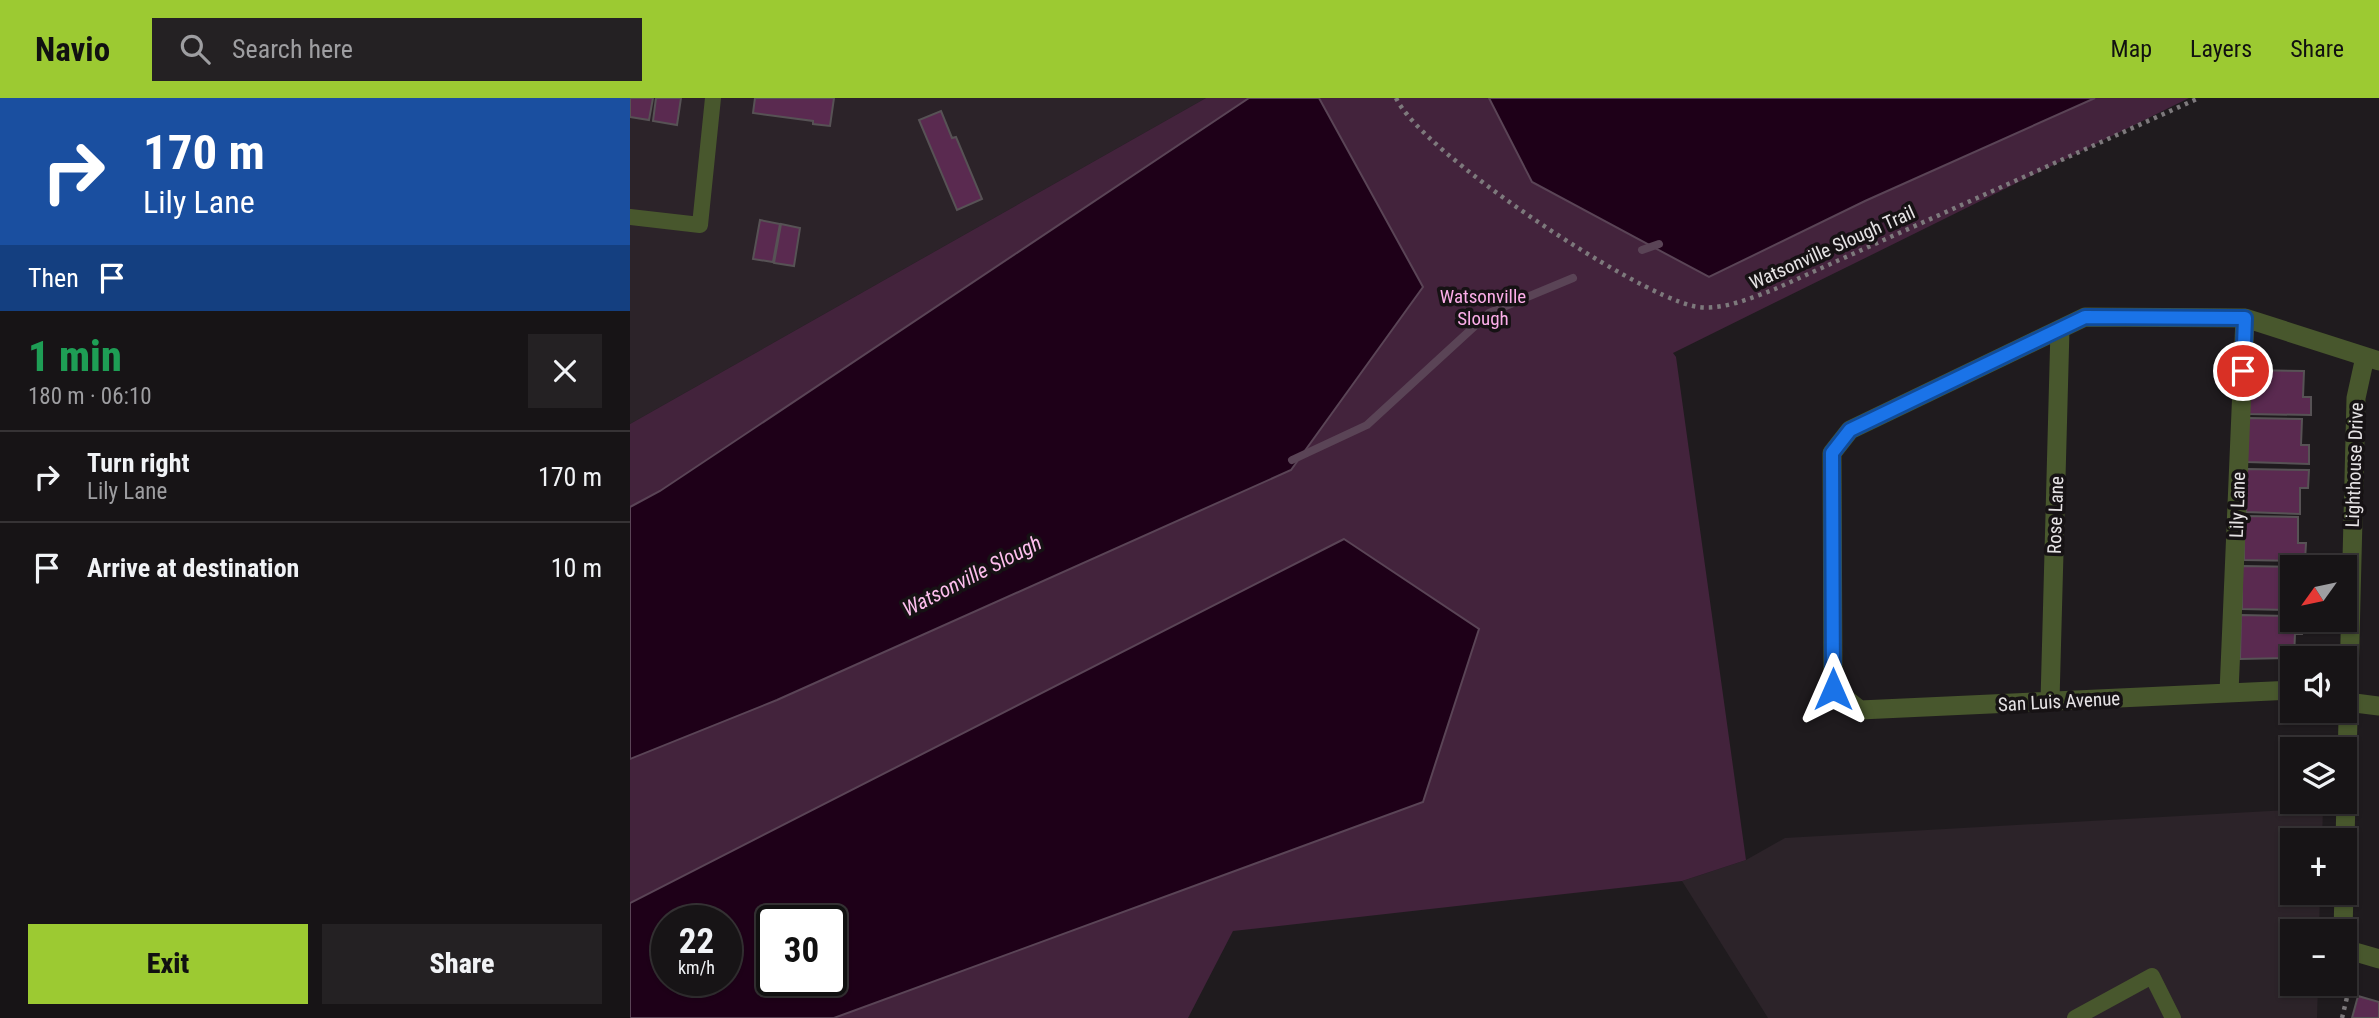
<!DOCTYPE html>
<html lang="en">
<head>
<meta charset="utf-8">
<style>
  body { margin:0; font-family:"Roboto Condensed",sans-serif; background:#242123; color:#f1f3f6; height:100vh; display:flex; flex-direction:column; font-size:26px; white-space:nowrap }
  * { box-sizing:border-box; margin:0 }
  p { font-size:23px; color:#9e9ea1 }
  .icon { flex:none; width:38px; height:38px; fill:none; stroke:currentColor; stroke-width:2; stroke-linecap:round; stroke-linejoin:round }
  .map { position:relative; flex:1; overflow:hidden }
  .details { display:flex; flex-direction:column; background:#171416; width:630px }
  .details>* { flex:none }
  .hud { background:#1a4fa0; color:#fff; overflow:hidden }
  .needle { width:46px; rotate:237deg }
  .controls { position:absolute; left:1650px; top:457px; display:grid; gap:14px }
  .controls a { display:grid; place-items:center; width:77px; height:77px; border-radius:0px; background:#171416; box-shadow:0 2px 5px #0004,0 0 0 2px #363335; font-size:35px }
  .speed { position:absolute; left:21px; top:807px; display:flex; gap:14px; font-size:35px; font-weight:700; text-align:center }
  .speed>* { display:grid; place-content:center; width:91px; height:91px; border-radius:50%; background:#171416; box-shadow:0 2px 5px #0004,0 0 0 2px #363335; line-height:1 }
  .speed small { font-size:18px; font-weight:400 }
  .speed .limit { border:4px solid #111; border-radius:10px; background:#fff; color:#111 }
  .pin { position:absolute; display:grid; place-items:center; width:60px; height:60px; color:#fff; margin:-30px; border:4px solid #fff; border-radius:50%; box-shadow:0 2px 7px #0007 }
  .me { position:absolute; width:77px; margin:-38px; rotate:0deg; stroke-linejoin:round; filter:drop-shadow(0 0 5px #0008) }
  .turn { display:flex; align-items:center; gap:24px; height:147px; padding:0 28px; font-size:32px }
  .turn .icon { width:91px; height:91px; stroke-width:2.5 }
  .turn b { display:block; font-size:49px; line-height:60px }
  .then { display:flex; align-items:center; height:66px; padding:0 28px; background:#0003; gap:14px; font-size:26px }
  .round { display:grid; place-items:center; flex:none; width:74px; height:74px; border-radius:0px; background:#242123 }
  .overview { display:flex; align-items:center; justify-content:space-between; height:119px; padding:0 28px }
  h1 { font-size:42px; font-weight:800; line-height:52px; color:#1e9e55 }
  .primary-button { display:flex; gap:14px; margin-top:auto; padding:14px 28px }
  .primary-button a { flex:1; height:80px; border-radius:0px; background:#9cca32; color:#111; font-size:28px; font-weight:800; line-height:80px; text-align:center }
  .primary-button a+a { background:#242123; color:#f1f3f6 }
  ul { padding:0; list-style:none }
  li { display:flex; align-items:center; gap:21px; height:91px; padding:0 28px; border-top:2px solid #363335 }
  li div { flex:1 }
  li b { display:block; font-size:26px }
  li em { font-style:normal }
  header { display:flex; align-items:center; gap:42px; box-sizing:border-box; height:98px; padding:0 35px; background:#9cca32; color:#111 }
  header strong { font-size:33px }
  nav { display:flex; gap:38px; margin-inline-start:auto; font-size:24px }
  .search { width:490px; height:63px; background:#242123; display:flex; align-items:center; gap:18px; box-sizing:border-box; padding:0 24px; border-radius:0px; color:#9e9ea1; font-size:26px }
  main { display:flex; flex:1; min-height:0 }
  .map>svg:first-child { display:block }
  .built { fill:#2c2329 }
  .green { fill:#43233c; fill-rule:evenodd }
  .water { fill:#1e0018; stroke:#5a4456; stroke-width:2; fill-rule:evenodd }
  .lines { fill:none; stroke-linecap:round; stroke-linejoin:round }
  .stream { stroke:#5a4456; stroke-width:8 }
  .building { fill:#5a2a50; stroke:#575255; stroke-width:2 }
  .path { stroke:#7d797c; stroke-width:4.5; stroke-dasharray:3.5 5; stroke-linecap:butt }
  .service { stroke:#48572d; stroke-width:16 }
  .minor { stroke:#48572d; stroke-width:19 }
  .route-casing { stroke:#114b97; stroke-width:18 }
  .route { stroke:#1a73e8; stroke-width:12 }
  .labels { text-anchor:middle; stroke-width:7; stroke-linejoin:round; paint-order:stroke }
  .street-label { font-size:19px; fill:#e6e3e5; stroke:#161214 }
  .park-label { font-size:19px; fill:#fcaee9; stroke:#161214 }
  .water-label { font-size:21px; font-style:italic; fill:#fdbeed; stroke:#161214 }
</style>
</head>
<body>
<header>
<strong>Navio</strong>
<div class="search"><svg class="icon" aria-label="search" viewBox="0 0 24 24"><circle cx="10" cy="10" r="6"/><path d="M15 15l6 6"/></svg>Search here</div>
<nav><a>Map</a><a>Layers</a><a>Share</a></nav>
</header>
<main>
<section class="details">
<div class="hud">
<div class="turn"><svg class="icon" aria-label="right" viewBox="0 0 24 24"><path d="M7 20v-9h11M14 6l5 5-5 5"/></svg><div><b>170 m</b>Lily Lane</div></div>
<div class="then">Then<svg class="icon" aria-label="arrive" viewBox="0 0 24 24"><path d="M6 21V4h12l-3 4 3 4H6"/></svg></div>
</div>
<div class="overview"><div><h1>1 min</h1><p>180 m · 06:10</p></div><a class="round"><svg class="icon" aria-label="close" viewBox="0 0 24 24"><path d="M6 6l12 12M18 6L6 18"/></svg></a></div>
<ul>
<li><svg class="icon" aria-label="right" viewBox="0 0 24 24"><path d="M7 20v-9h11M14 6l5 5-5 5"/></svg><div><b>Turn right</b><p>Lily Lane</p></div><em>170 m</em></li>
<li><svg class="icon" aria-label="arrive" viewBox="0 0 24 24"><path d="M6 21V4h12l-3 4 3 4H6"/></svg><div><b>Arrive at destination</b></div><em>10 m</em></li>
</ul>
<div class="primary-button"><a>Exit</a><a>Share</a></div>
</section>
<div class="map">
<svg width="1749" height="920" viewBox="0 0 1749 920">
  <rect width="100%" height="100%" fill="#1f1b1e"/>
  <path class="built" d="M0,0H576L0,326Z
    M1693,710L1692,742H1662V794L1690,795L1689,833H1662V886H1688L1687,920H1138L1052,783L1116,762L1155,740Z"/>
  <path class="green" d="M576,0H1559L1043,255L1046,259L1116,762L1052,783L603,833L558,920H0V326ZM37,822H96V882H37ZM142,822H201V882H142Z"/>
  <path class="water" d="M619,0H689L793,189L661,372L147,602L0,661V409L30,393Z
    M859,0H1465L1235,103L1079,179L902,84Z
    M714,441L849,531L793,704L204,920H0V805ZM37,822H96V882H37ZM142,822H201V882H142Z"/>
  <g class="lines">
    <path class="stream" d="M1012,152L1029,146
      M662,362L737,327L859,215L943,180"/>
  </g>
  <path class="building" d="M0,0H23L19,22L0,19Z
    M26,0H51L47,27L23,23Z
    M125,0H204L200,28L183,26V23L123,15Z
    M311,13L322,40L326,39L352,101L327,112L289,22Z
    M130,122L150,126L143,164L123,161Z
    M151,126L170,130L164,168L144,165Z
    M1620,272L1674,273L1673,299H1681V317L1619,316Z
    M1618,320L1672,321L1671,347H1679V366L1617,364Z
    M1617,371L1679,372L1678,390H1670V416L1616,414Z
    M1614,418L1668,419V445H1676L1675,463L1614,462Z
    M1612,468L1674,469H1662V512L1612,511Z
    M1611,517L1662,518V522H1673L1672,536H1665L1664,560L1610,561Z
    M1728,898L1749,904V920H1722Z"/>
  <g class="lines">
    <path class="path" d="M766,0C792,55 1002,194 1063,208C1090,214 1121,200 1145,191L1569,0
      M1712,920L1720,887"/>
    <path class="service" d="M0,119L70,127L83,0
      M1445,920L1522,878L1543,920"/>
    <path class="minor" d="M1662,592L1230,612L1203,591L1202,355L1220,332L1455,219L1615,220L1749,263
      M1599,594L1615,220
      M1420,603L1430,231
      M1717,604L1749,608
      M1715,742L1726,300L1735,259
      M1713,833L1714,794
      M1715,851L1749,861"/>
  </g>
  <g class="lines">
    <g class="route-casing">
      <path id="route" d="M1203,591L1202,355L1220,332L1455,219L1615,220L1613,273"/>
    </g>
    <use href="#route" class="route"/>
  </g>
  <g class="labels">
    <g class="street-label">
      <text transform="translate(1202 149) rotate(-24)" y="7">Watsonville Slough Trail</text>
      <text transform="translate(1724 367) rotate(-88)" y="7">Lighthouse Drive</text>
      <text transform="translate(1607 407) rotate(-88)" y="7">Lily Lane</text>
      <text transform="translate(1425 417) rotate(-88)" y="7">Rose Lane</text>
      <text transform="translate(1429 603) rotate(-3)" y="7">San Luis Avenue</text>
    </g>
    <g class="park-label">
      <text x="853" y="205">Watsonville<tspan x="853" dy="22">Slough</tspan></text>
    </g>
    <g class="water-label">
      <text transform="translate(342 478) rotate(-27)" y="7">Watsonville Slough</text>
    </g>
  </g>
</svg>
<div class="controls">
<a><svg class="needle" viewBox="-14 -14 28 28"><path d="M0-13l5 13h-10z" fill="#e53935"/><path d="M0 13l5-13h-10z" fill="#9e9ea1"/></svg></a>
<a><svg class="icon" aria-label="sound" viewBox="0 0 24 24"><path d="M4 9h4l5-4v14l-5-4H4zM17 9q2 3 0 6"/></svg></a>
<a><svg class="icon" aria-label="layers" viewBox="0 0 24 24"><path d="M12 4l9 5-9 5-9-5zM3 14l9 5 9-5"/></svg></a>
<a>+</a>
<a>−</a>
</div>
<div class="speed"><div>22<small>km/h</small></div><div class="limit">30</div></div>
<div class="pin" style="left:1613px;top:273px;background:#d93025"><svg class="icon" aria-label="arrive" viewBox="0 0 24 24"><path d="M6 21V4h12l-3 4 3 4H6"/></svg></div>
<svg class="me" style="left:1203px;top:591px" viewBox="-20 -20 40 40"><path d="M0-17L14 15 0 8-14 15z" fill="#1a73e8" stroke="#fff" stroke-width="4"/></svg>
</div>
</main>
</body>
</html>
